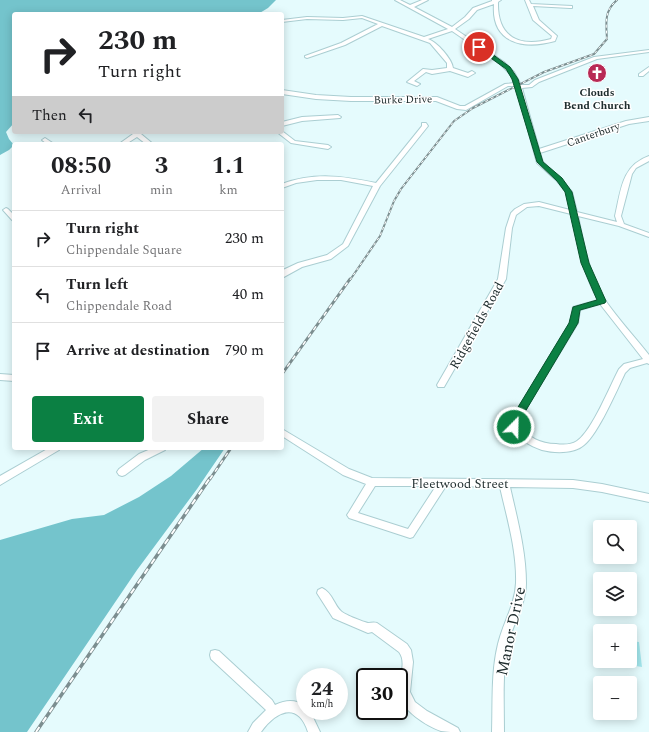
<!DOCTYPE html>
<html lang="en">
<head>
<meta charset="utf-8">
<style>
  body { margin:0; font-family:Spectral,serif; background:#f2f2f2; color:#202124; height:100vh; display:flex; flex-direction:column; font-size:15px; white-space:nowrap }
  * { box-sizing:border-box; margin:0 }
  p { font-size:13px; color:#757577 }
  .icon { flex:none; width:22px; height:22px; fill:none; stroke:currentColor; stroke-width:2; stroke-linecap:round; stroke-linejoin:round }
  .map { position:relative; flex:1; overflow:hidden }
  .panel { position:absolute; left:12px; top:142px; width:272px; height:308px; display:flex; flex-direction:column; background:#fff; border-radius:4px; box-shadow:0 2px 10px #0003 }
  .panel>* { flex:none }
  .banner { position:absolute; left:12px; top:12px; width:272px; height:122px; border-radius:4px; box-shadow:0 2px 10px #0003; background:#fff; color:#202124; overflow:hidden }
  .fabs { position:absolute; left:593px; top:520px; display:grid; gap:8px }
  .fabs a { display:grid; place-items:center; width:44px; height:44px; border-radius:4px; background:#fff; box-shadow:0 2px 10px #0003; font-size:20px }
  .speed { position:absolute; left:296px; top:668px; display:flex; gap:8px; font-size:20px; font-weight:700; text-align:center }
  .speed>* { display:grid; place-content:center; width:52px; height:52px; border-radius:50%; background:#fff; box-shadow:0 2px 10px #0003; line-height:1 }
  .speed small { font-size:10px; font-weight:400 }
  .speed .limit { border:2px solid #111; border-radius:6px; background:#fff; color:#111 }
  .pin { position:absolute; display:grid; place-items:center; width:34px; height:34px; color:#fff; margin:-17px; border:2px solid #fff; border-radius:50%; box-shadow:0 1px 4px #0007 }
  .me { position:absolute; width:44px; margin:-22px; rotate:23deg; stroke-linejoin:round; filter:drop-shadow(0 0 3px #0008) }
  .turn { display:flex; align-items:center; gap:14px; height:84px; padding:0 20px; font-size:18px }
  .turn .icon { width:52px; height:52px; stroke-width:2.5 }
  .turn b { display:block; font-size:28px; line-height:34px }
  .then { display:flex; align-items:center; height:38px; padding:0 20px; background:#0003; gap:8px; font-size:15px }
  .eta { display:flex; justify-content:space-evenly; align-items:center; height:68px; text-align:center }
  .eta b { font-size:24px; font-weight:700; line-height:28px }
  .button { display:flex; gap:8px; margin-top:auto; padding:8px 20px }
  .button a { flex:1; height:46px; border-radius:4px; background:#0b8043; color:#fff; font-size:16px; font-weight:700; line-height:46px; text-align:center }
  .button a+a { background:#f2f2f2; color:#202124 }
  ul { padding:0; list-style:none }
  li { display:flex; align-items:center; gap:12px; height:56px; padding:0 20px; border-top:1px solid #e0e0e0 }
  li div { flex:1 }
  li b { display:block; font-size:15px }
  li em { font-style:normal }
  .map>svg:first-child { display:block }
  .green { fill:#a4e8ee }
  .forest { fill:#74c4cc }
  .lines { fill:none; stroke-linecap:round; stroke-linejoin:round }
  .minor-casing { stroke:#abced2; stroke-width:2 }
  .minor { fill:#fff; fill-rule:evenodd }
  .rail-far2-casing { stroke:#7c8e90; stroke-width:2 }
  .rail-far1-casing { stroke:#7c8e90; stroke-width:3 }
  .rail-casing { stroke:#7c8e90; stroke-width:3.5 }
  .rail-far2 { stroke:#fff; stroke-width:1; stroke-dasharray:3; stroke-linecap:butt }
  .rail-far1 { stroke:#fff; stroke-width:1.5; stroke-dasharray:4.5; stroke-linecap:butt }
  .rail { stroke:#fff; stroke-width:2; stroke-dasharray:6; stroke-linecap:butt }
  .route { fill:#0b8043; stroke:#07532c }
  .labels { text-anchor:middle; stroke-width:3; stroke-linejoin:round; paint-order:stroke }
  .far-poi-label { font-size:11px; font-weight:bold; fill:#202e2f; stroke:#fff }
  .far-street-label { font-size:11px; fill:#202e2f; stroke:#fff }
  .street-label { font-size:13px; fill:#202e2f; stroke:#fff }
  .near-street-label { font-size:16px; fill:#202e2f; stroke:#fff }
</style>
</head>
<body>
<div class="map">
<svg width="649" height="732" viewBox="0 0 649 732">
  <rect width="100%" height="100%" fill="#e5fbfd"/>
  <path class="green" d="M630,641L639,642L642,667L630,665Z"/>
  <path class="forest" d="M0,0H276L268,8L258,14H14V123L6,132L9,139L14,145L9,150L0,155Z
    M204,448H225L197,489L137,570L27,732H0V540L72,519L104,515L139,497L171,476Z"/>
  <g class="lines">
    <g class="minor-casing">
      <path id="minor" d="M395,0H400L410,5L422,0H428L414,7L452,27L465,17L473,8L492,1V0H501L498,2C497,37 519,48 551,39L552,36L533,20L525,0H529L531,4L572,6V8H570L533,6L539,20L557,36L555,41C523,50 491,43 494,4L477,10L469,19L455,29L504,62L514,72L521,85H529L535,80L594,57L649,50V52L597,59L539,82L532,87L522,88L539,149L626,121L649,117V121L629,124L540,153L543,162L561,179L572,192L577,212L617,222L615,216C621,191 621,166 649,156V161L636,168L632,174L621,216L624,224L649,233V237L619,226L578,216C584,244 589,275 605,300C618,319 635,337 649,355V364L647,363L630,368L625,373C617,390 598,434 584,445C574,454 554,453 542,450C530,446 516,438 510,427L511,420L570,323L573,307L598,300C582,271 578,246 571,214L539,206L527,207L516,215L512,228L506,279L444,387H438L437,385L498,279L506,228L511,213L515,209L524,204L539,202L570,210L566,192L557,181L537,163L516,86H508L466,110L457,109L436,101H351L316,99L282,94V90L316,95L351,97H437L460,106H465L505,84L514,83L510,74L500,64L452,31L428,39C437,42 452,59 453,68L468,73L472,71L475,73L468,77L450,71L432,74L426,72L414,81L420,84L417,86L407,82L423,69L432,70L447,68V63L430,43L382,26L345,45L307,58L305,57V56L341,43L378,24L362,18L343,20L307,19L282,22V20L307,17L343,18L362,16L424,37L448,29ZM600,304L643,359L624,364L619,369C610,386 592,431 577,441C571,445 563,445 556,444C540,444 529,437 518,426V422L578,323L580,310Z
        M649,67V71L643,76H639V74Z
        M338,115L341,117L340,118L302,121L282,126V122L302,117Z
        M422,123H426L428,126L380,186L348,246L331,259L302,267L282,278V272L283,270L298,263L327,255L343,244L373,186L341,180H317L296,183L282,188V184C314,172 343,176 376,183L422,126Z
        M282,131L295,141L328,145L331,147L328,149L291,143L277,132H282Z
        M131,132H144L141,134L153,144H146L137,137L126,144H119L133,134Z
        M45,138L54,144H47L42,140Z
        M6,208L8,209L14,215V221L12,220L3,210Z
        M0,374L14,375V381L0,380Z
        M282,429L349,469L372,478L573,480L602,484L649,494V502L602,492L573,488L510,487C517,518 526,551 526,583C526,605 513,623 508,644C502,672 504,703 504,732H492C493,703 491,672 498,644C503,623 515,605 516,583C517,551 507,518 500,487L446,486L413,537L410,538L349,518L347,515L349,512L366,484L343,475L282,436ZM375,486H436L408,529L358,513Z
        M49,448H60L59,450L0,485V476Z
        M153,448H166L165,450L145,460L125,475L122,476L119,475L117,472L119,469L139,454Z
        M322,588C333,593 334,606 342,612C346,615 363,622 368,623C371,623 373,622 377,623L407,644L411,650L413,662L410,692L415,702L427,711L458,728L460,732C454,732 447,732 441,731C427,726 402,711 399,694C397,680 408,664 399,652L372,632L368,633L333,618L317,593L318,590Z
        M215,650L219,651L272,700L275,705C286,700 295,699 305,706V711H310L320,732H308C298,701 276,711 261,732H248L253,723L266,710L211,659L210,655L211,651Z"/>
    </g>
    <use href="#minor" class="minor"/>
    <g class="rail-far2-casing">
      <path id="rail-far2" d="M350,280L380,236L394,201L401,189L454,121L473,108L544,72L594,54L607,39C606,23 604,11 617,0"/>
    </g>
    <g class="rail-far1-casing">
      <path id="rail-far1" d="M282,374L350,279
        M210,479L231,448"/>
    </g>
    <g class="rail-casing">
      <path id="rail" d="M36,732L210,478"/>
    </g>
    <use href="#rail-far2" class="rail-far2"/>
    <use href="#rail-far1" class="rail-far1"/>
    <use href="#rail" class="rail"/>
  </g>
  <path class="route" d="M477,46H481L510,67L518,79L543,162L562,178L572,192L589,263L606,301L605,303L580,310L578,323L519,422L518,430H511L509,422L569,323L573,307L597,300L581,263L565,192L557,181L537,162L512,79L506,69L477,48Z"/>
  <defs>
    <g id="church-disc" transform="scale(1)"><circle r="9.5" fill="#b82955" stroke="#fff"/><path d="M-1.2-6h2.4v3.5h3.3v2.4h-3.3V6h-2.4V-.1h-3.3v-2.4h3.3Z" fill="#fff"/></g>
  </defs>
  <g fill-rule="evenodd">
    <use href="#church-disc" x="597" y="73"/>
  </g>
  <g class="labels">
    <g class="far-poi-label">
      <text x="597" y="96">Clouds<tspan x="597" dy="13">Bend Church</tspan></text>
    </g>
    <g class="far-street-label">
      <text transform="translate(403 99) rotate(-1)" y="4">Burke Drive</text>
      <text transform="translate(593 134) rotate(-19)" y="4">Canterbury</text>
    </g>
    <g class="street-label">
      <text transform="translate(476 325) rotate(-61)" y="5">Ridgefields Road</text>
      <text x="460" y="488">Fleetwood Street</text>
    </g>
    <g class="near-street-label">
      <text transform="translate(510 631) rotate(-78)" y="6">Manor Drive</text>
    </g>
  </g>
</svg>
<div class="fabs">
<a><svg class="icon" aria-label="search" viewBox="0 0 24 24"><circle cx="10" cy="10" r="6"/><path d="M15 15l6 6"/></svg></a>
<a><svg class="icon" aria-label="layers" viewBox="0 0 24 24"><path d="M12 4l9 5-9 5-9-5zM3 14l9 5 9-5"/></svg></a>
<a>+</a>
<a>−</a>
</div>
<div class="speed"><div>24<small>km/h</small></div><div class="limit">30</div></div>
<div class="pin" style="left:479px;top:47px;background:#d93025"><svg class="icon" aria-label="arrive" viewBox="0 0 24 24"><path d="M6 21V4h12l-3 4 3 4H6"/></svg></div>
<svg class="me" style="left:514px;top:427px" viewBox="-20 -20 40 40"><circle r="17" fill="#0b8043" stroke="#fff" stroke-width="3"/><path d="M0-11L8 9 0 5-8 9z" fill="#fff"/></svg>
<div class="banner">
<div class="turn"><svg class="icon" aria-label="right" viewBox="0 0 24 24"><path d="M7 20v-9h11M14 6l5 5-5 5"/></svg><div><b>230 m</b>Turn right</div></div>
<div class="then">Then<svg class="icon" aria-label="left" viewBox="0 0 24 24"><path d="M17 20v-9H6M10 6l-5 5 5 5"/></svg></div>
</div>
<section class="panel">
<div class="eta">
<div><b>08:50</b><p>Arrival</p></div>
<div><b>3</b><p>min</p></div>
<div><b>1.1</b><p>km</p></div>
</div>
<ul>
<li><svg class="icon" aria-label="right" viewBox="0 0 24 24"><path d="M7 20v-9h11M14 6l5 5-5 5"/></svg><div><b>Turn right</b><p>Chippendale Square</p></div><em>230 m</em></li>
<li><svg class="icon" aria-label="left" viewBox="0 0 24 24"><path d="M17 20v-9H6M10 6l-5 5 5 5"/></svg><div><b>Turn left</b><p>Chippendale Road</p></div><em>40 m</em></li>
<li><svg class="icon" aria-label="arrive" viewBox="0 0 24 24"><path d="M6 21V4h12l-3 4 3 4H6"/></svg><div><b>Arrive at destination</b></div><em>790 m</em></li>
</ul>
<div class="button"><a>Exit</a><a>Share</a></div>
</section>
</div>
</body>
</html>
